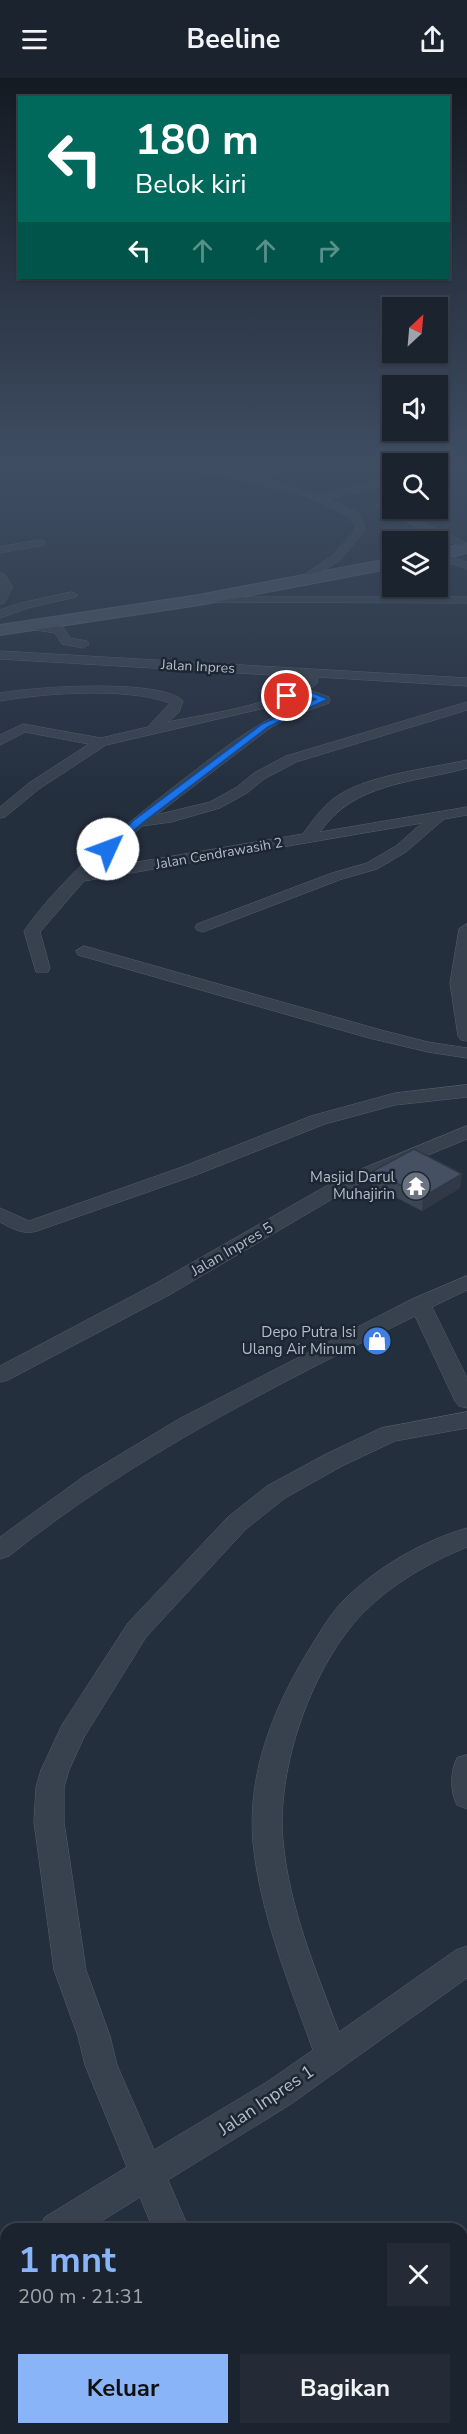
<!DOCTYPE html>
<html lang="id">
<head>
<meta charset="utf-8">
<style>
  body { margin:0; font-family:"Nunito Sans",sans-serif; background:#242b36; color:#f1f3f6; height:100vh; display:flex; flex-direction:column; font-size:22px; white-space:nowrap }
  * { box-sizing:border-box; margin:0 }
  p { font-size:20px; color:#a0a4aa }
  .icon { flex:none; width:33px; height:33px; fill:none; stroke:currentColor; stroke-width:2; stroke-linecap:round; stroke-linejoin:round }
  .map { position:relative; flex:1; overflow:hidden }
  .details { position:absolute; left:0px; top:2145px; width:468px; height:212px; display:flex; flex-direction:column; background:#1b232e; border-radius:18px 18px 0 0; box-shadow:0 2px 4px #0004,0 0 0 2px #39404a }
  .details>* { flex:none }
  .top-card { position:absolute; left:18px; top:18px; width:432px; height:183px; border-radius:0px; box-shadow:0 2px 4px #0004,0 0 0 2px #39404a; background:#00695c; color:#fff; overflow:hidden }
  .needle { width:39px; rotate:26deg }
  .buttons { position:absolute; left:382px; top:219px; display:grid; gap:12px }
  .buttons a { display:grid; place-items:center; width:66px; height:66px; border-radius:0px; background:#1b232e; box-shadow:0 2px 4px #0004,0 0 0 2px #39404a; font-size:30px }
  .pin { position:absolute; display:grid; place-items:center; width:51px; height:51px; color:#fff; margin:-26px; border:3px solid #fff; border-radius:50%; box-shadow:0 2px 6px #0007 }
  .me { position:absolute; width:66px; margin:-33px; rotate:47deg; stroke-linejoin:round; filter:drop-shadow(0 0 4px #0008) }
  .turn { display:flex; align-items:center; gap:21px; height:126px; padding:0 18px; font-size:27px }
  .turn .icon { width:78px; height:78px; stroke-width:2.5 }
  .turn b { display:block; font-size:42px; line-height:51px }
  .lanes { display:flex; align-items:center; height:57px; padding:0 18px; background:#0003; justify-content:center; gap:30px; direction:ltr }
  .lanes .off { opacity:.35 }
  .round { display:grid; place-items:center; flex:none; width:63px; height:63px; border-radius:0px; background:#242b36 }
  .overview { display:flex; align-items:center; justify-content:space-between; height:102px; padding:0 18px }
  h1 { font-size:36px; font-weight:700; line-height:45px; color:#8ab4f8 }
  .action { display:flex; gap:12px; margin-top:auto; padding:12px 18px }
  .action a { flex:1; height:69px; border-radius:0px; background:#8ab4f8; color:#111; font-size:24px; font-weight:700; line-height:69px; text-align:center }
  .action a+a { background:#242b36; color:#f1f3f6 }
  header { display:flex; justify-content:space-between; align-items:center; height:78px; padding:0 18px; background:#1b232e; font-size:27px; font-weight:700 }
  .map>svg:first-child { display:block }
  .lines { fill:none; stroke-linecap:round; stroke-linejoin:round }
  .street-casing { stroke:#565f6c; stroke-width:1 }
  .secondary-casing { stroke:#565f6c; stroke-width:2 }
  .street { fill:#38414e; fill-rule:evenodd }
  .secondary { fill:#465061; fill-rule:evenodd }
  .wall { fill:#3b4654 }
  .shaded-wall { fill:#303945 }
  .building { fill:#455162; stroke:#303945; stroke-width:1.5 }
  .route { fill:#1a73e8; stroke:#114b97; stroke-width:1.5 }
  .labels { text-anchor:middle; stroke-width:5; stroke-linejoin:round; paint-order:stroke }
  .far-street-label { font-size:14px; fill:#b4bcc9; stroke:#1d2633 }
  .poi-label { font-size:15px; fill:#b4bcc9; stroke:#1d2633; text-anchor:end }
  .street-label { font-size:15px; fill:#b4bcc9; stroke:#1d2633 }
  .near-street-label { font-size:18px; fill:#b4bcc9; stroke:#1d2633 }
</style>
</head>
<body>
<header><svg class="icon" aria-label="menu" viewBox="0 0 24 24"><path d="M4 6h16M4 12h16M4 18h16"/></svg>Beeline<svg class="icon" aria-label="share" viewBox="0 0 24 24"><path d="M12 15V3M7 8l5-5 5 5M5 13v7h14v-7"/></svg></header>
<div class="map">
<svg width="467" height="2356" viewBox="0 0 467 2356">
  <rect width="100%" height="100%" fill="#242f3e"/>
  <g class="lines">
    <g class="street-casing">
      <path id="street" d="M147,386H178L225,392L251,398L284,386H298L262,401L320,417L391,400L393,405L328,421L358,435L366,451L340,482L305,504L299,501L301,499L333,477L356,451L350,439L304,417L225,398Z
        M370,386L393,387V393L371,388Z
        M467,387V393L445,394L440,391L445,388Z
        M381,425L467,465V472L377,430V426Z
        M40,462L44,463V467L0,475V469Z
        M438,474L467,484V491L438,481Z
        M0,495L4,496L13,509L4,525L0,526Z
        M72,514L78,517L76,519L28,530L0,540V532L21,525Z
        M199,519H467V525L195,524V520Z
        M27,543L63,549L70,560L87,563L89,566L83,570L62,566L55,555L23,550L21,547Z
        M0,573L467,600V608L318,599L317,605L309,612L329,619L330,622L329,625L290,639L270,650L156,737L210,724L237,709L254,695L286,678L467,624V632L296,684L264,701L247,715L220,730L171,744L142,748L96,791L303,756C312,743 321,731 333,721C364,697 428,691 467,682V690C414,705 354,704 320,754L467,729V737L444,741L406,774L377,791L342,801L203,854L197,852L195,849L197,846L332,795L367,785L396,768L422,745L84,803L40,854L50,890L48,894H36L24,853C65,795 124,748 180,704C225,670 258,641 312,622L300,617L278,627L106,667L39,711L5,739L0,740V729L29,705L89,666L25,654L0,667V657L23,646L101,660L148,649L170,625C127,609 45,615 0,623V615C33,609 161,600 183,623L179,634L168,644C210,635 270,629 305,603L306,599L0,581Z
        M467,846V963L461,962L458,958L450,905L459,851Z
        M84,868L381,952L428,964L467,970V980L428,974L369,960L78,877L76,873Z
        M467,1007V1019L395,1027L325,1046L196,1097L37,1153C24,1157 12,1151 0,1144V1130L29,1143L182,1089L311,1038L395,1015Z
        M467,1048V1061L356,1107L169,1217L8,1302L0,1304V1288L153,1207L342,1099Z
        M467,1198V1212L432,1229L467,1300V1330L459,1328L455,1323L415,1238C274,1308 132,1379 9,1478L0,1481V1459L83,1399L179,1341L412,1221Z
        M467,1334V1350L395,1363L342,1388L285,1420L246,1451L146,1559L84,1659L69,1692L64,1709V1744L86,1892L110,1958L117,1987L154,2072L267,2004L313,1972C289,1905 260,1836 253,1764C247,1693 275,1626 312,1567C322,1551 332,1533 346,1520C379,1488 423,1463 467,1450V1469C430,1484 393,1505 364,1534C312,1587 276,1690 283,1763C289,1829 316,1893 339,1954L456,1872L467,1868V1900L291,2026L168,2102L189,2151H153L140,2119L89,2151H39L45,2139L127,2089L85,1987L78,1958L54,1892L34,1744L36,1709L41,1692L62,1647L128,1545L228,1439L267,1408L326,1376L381,1350Z
        M467,1677V1731L457,1727C450,1714 450,1693 457,1680Z
        M6,2161V2198L0,2201V2164Z
        M228,2350H266L268,2356H230Z"/>
    </g>
    <g class="secondary-casing">
      <path id="secondary" d="M467,465V475L438,482V472Z
        M393,480V490L199,527L0,557V547L199,517Z"/>
    </g>
    <use href="#street" class="street"/>
    <use href="#secondary" class="secondary"/>
  </g>
  <path class="wall" d="M373,1093L460,1110L422,1133L372,1107Z"/>
  <path class="shaded-wall" d="M462,1096L460,1110L422,1133L423,1119Z"/>
  <path class="building" d="M414,1071L462,1096L423,1119L373,1093Z"/>
  <linearGradient id="sky" x2="0" y2="1"><stop stop-color="#141a22"/><stop offset="0.54" stop-color="#3f4d63"/><stop offset="1" stop-color="#3f4d63" stop-opacity="0"/></linearGradient>
  <rect width="467" height="716" fill="url(#sky)"/>
  <path class="route" d="M300,610L328,621L268,649L141,746L112,773H105V769L134,742L262,646L316,621L301,616L287,621L283,618Z"/>
  <defs>
    <g id="temple-disc" transform="scale(1.5)"><circle r="9.5" fill="#6b7280" stroke="#1d2633"/><path d="M0-6L5-2H3V0L6.5 2.5H4V6H1.5V3h-3V6H-4V2.5H-6.5L-3 0V-2H-5Z" fill="#fff"/></g>
    <g id="shop-disc" transform="scale(1.5)"><circle r="9.5" fill="#3f7fe0" stroke="#1d2633"/><path d="M-5-2.5h2.3a2.7 3.5 0 0 1 5.4 0H5L5.5 6h-11ZM-1.5-2.5h3a1.5 2.3 0 0 0-3 0Z" fill="#fff"/></g>
  </defs>
  <g fill-rule="evenodd">
    <use href="#temple-disc" x="416" y="1108"/>
    <use href="#shop-disc" x="377" y="1263"/>
  </g>
  <g class="labels">
    <g class="far-street-label">
      <text transform="translate(198 588) rotate(3)" y="5">Jalan Inpres</text>
      <text transform="translate(219 775) rotate(-10)" y="5">Jalan Cendrawasih 2</text>
    </g>
    <g class="poi-label">
      <text x="395" y="1104">Masjid Darul<tspan x="395" dy="17">Muhajirin</tspan></text>
      <text x="356" y="1259">Depo Putra Isi<tspan x="356" dy="17">Ulang Air Minum</tspan></text>
    </g>
    <g class="street-label">
      <text transform="translate(232 1171) rotate(-30)" y="5">Jalan Inpres 5</text>
    </g>
    <g class="near-street-label">
      <text transform="translate(266 2022) rotate(-34)" y="6">Jalan Inpres 1</text>
    </g>
  </g>
</svg>
<div class="buttons">
<a><svg class="needle" viewBox="-14 -14 28 28"><path d="M0-13l5 13h-10z" fill="#e53935"/><path d="M0 13l5-13h-10z" fill="#a0a4aa"/></svg></a>
<a><svg class="icon" aria-label="sound" viewBox="0 0 24 24"><path d="M4 9h4l5-4v14l-5-4H4zM17 9q2 3 0 6"/></svg></a>
<a><svg class="icon" aria-label="search" viewBox="0 0 24 24"><circle cx="10" cy="10" r="6"/><path d="M15 15l6 6"/></svg></a>
<a><svg class="icon" aria-label="layers" viewBox="0 0 24 24"><path d="M12 4l9 5-9 5-9-5zM3 14l9 5 9-5"/></svg></a>
</div>
<div class="pin" style="left:287px;top:618px;background:#d93025"><svg class="icon" aria-label="arrive" viewBox="0 0 24 24"><path d="M6 21V4h12l-3 4 3 4H6"/></svg></div>
<svg class="me" style="left:108px;top:771px" viewBox="-20 -20 40 40"><circle r="19" fill="#fff"/><path d="M0-13L10 11 0 6-10 11z" fill="#1a73e8"/></svg>
<div class="top-card">
<div class="turn"><svg class="icon" aria-label="left" viewBox="0 0 24 24"><path d="M17 20v-9H6M10 6l-5 5 5 5"/></svg><div><b>180 m</b>Belok kiri</div></div>
<div class="lanes"><svg class="icon" aria-label="left" viewBox="0 0 24 24"><path d="M17 20v-9H6M10 6l-5 5 5 5"/></svg><svg class="icon off" aria-label="ahead" viewBox="0 0 24 24"><path d="M12 20V5M6 11l6-6 6 6"/></svg><svg class="icon off" aria-label="ahead" viewBox="0 0 24 24"><path d="M12 20V5M6 11l6-6 6 6"/></svg><svg class="icon off" aria-label="right" viewBox="0 0 24 24"><path d="M7 20v-9h11M14 6l5 5-5 5"/></svg></div>
</div>
<section class="details">
<div class="overview"><div><h1>1 mnt</h1><p>200 m · 21:31</p></div><a class="round"><svg class="icon" aria-label="close" viewBox="0 0 24 24"><path d="M6 6l12 12M18 6L6 18"/></svg></a></div>
<div class="action"><a>Keluar</a><a>Bagikan</a></div>
</section>
</div>
</body>
</html>
